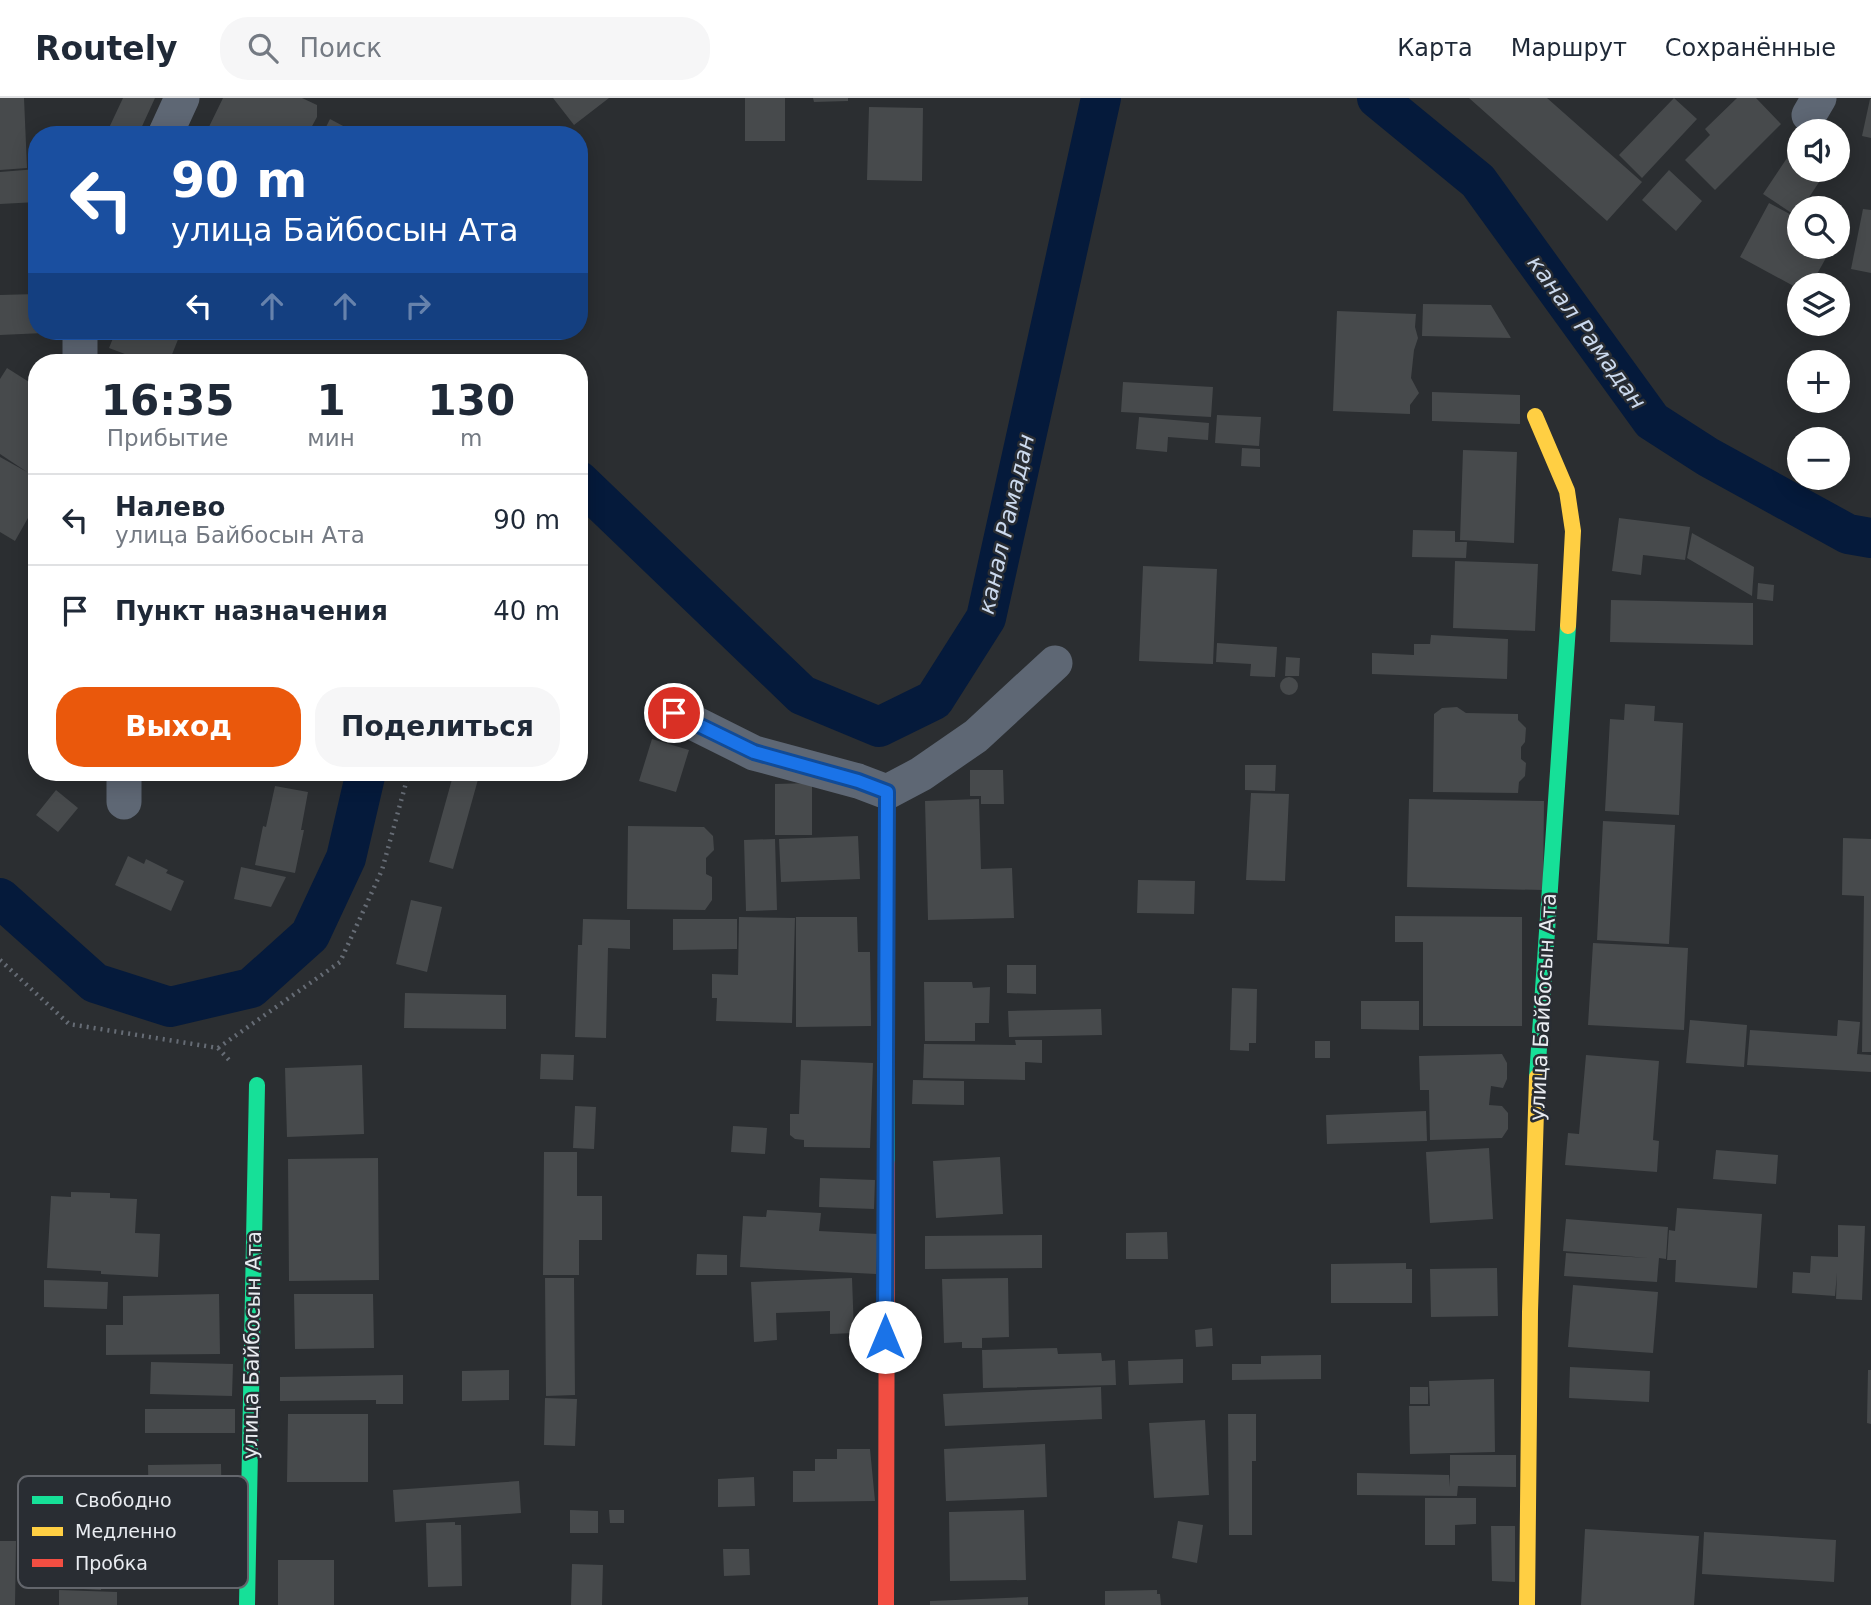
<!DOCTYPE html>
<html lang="ru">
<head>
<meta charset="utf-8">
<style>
  body { margin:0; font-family:"DejaVu Sans",sans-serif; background:#f6f6f7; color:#1f2937; height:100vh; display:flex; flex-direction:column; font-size:26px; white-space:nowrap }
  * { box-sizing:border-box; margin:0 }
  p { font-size:23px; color:#747a83 }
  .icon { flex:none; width:38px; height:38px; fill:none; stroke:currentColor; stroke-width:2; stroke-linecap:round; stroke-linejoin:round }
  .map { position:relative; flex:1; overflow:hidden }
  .panel { position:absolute; left:28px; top:256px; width:560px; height:427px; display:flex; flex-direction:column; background:#fff; border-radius:28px; box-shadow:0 4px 18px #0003 }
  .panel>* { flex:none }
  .hud { position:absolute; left:28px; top:28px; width:560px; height:214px; border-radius:28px; box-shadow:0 4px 18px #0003; background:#1a4fa0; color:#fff; overflow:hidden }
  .controls { position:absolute; left:1787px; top:21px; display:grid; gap:14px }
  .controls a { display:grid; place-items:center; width:63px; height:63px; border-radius:50%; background:#fff; box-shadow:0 4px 18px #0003; font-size:35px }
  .pin { position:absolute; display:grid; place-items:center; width:60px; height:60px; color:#fff; margin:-30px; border:4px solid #fff; border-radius:50%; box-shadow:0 2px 7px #0007 }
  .me { position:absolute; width:77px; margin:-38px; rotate:0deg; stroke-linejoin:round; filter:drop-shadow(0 0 5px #0008) }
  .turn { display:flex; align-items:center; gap:24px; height:147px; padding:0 28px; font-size:32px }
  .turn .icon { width:91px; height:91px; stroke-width:2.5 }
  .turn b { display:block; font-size:49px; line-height:60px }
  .lanes { display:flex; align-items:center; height:66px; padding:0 28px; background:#0003; justify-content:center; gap:35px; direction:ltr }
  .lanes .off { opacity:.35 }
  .eta { display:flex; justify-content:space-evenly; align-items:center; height:119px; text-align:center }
  .eta b { font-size:42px; font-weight:600; line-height:49px }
  .action { display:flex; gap:14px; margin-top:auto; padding:14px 28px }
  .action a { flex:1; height:80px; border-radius:28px; background:#ea580c; color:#fff; font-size:28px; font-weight:600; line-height:80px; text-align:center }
  .action a+a { background:#f6f6f7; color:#1f2937 }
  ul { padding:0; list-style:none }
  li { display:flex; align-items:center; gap:21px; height:91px; padding:0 28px; border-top:2px solid #e0e1e3 }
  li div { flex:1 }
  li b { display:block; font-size:26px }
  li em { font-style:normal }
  header { display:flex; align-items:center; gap:42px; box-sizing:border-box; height:98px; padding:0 35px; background:#fff; border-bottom:2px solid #e0e1e3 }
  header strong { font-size:33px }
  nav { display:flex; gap:38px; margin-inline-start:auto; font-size:24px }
  .search { width:490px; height:63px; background:#f6f6f7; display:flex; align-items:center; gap:18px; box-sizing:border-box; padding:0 24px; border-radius:28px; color:#747a83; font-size:26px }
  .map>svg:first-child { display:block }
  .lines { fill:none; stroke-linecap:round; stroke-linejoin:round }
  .canal { stroke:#051a3b; stroke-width:40 }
  .building { fill:#474a4c }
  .path { stroke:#666c75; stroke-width:4.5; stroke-dasharray:2 5; stroke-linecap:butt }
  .street { stroke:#5e6774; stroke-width:35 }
  .fast { stroke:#16e098; stroke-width:16 }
  .slow { stroke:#ffcf43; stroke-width:16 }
  .jam { stroke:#f24e42; stroke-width:16 }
  .route-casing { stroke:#114b97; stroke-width:18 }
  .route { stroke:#1a73e8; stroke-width:12 }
  .labels { text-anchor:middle; stroke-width:5; stroke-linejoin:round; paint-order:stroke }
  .street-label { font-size:21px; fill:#e9ecf1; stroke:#292d33 }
  .water-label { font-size:23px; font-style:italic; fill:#cbd9ed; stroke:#292d33 }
  .key { fill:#292d33; stroke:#63666c; stroke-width:2 }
  .key-label { font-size:19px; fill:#e9ecf1 }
</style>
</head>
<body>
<header>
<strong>Routely</strong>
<div class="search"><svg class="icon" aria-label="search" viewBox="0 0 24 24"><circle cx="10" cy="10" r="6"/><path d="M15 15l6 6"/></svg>Поиск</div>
<nav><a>Карта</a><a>Маршрут</a><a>Сохранённые</a></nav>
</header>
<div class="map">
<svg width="1871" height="1507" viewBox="0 0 1871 1507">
  <rect width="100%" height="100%" fill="#2b2e31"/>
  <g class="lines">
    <path class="canal" d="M1377,0L1478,83L1652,323L1708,359L1848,436L1871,440
      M579,383L802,597L879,629L934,602L986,520L1101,0
      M0,800L95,885L170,909L251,890L310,837L346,760L366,674"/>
  </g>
  <path class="building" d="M0,0H24L27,70L0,72Z
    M123,0H155L138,37H119L108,32Z
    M223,0H302L317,7V19L311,30L297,37H205Z
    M553,0H609L574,27Z
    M745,0H785V43H745Z
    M813,0H848V3L814,4Z
    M1469,0H1547L1642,84L1607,123Z
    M1674,0L1697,21L1642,80L1619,57Z
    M1737,0H1756L1781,26L1715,92L1685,62L1710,37L1705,31Z
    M1870,1H1871V40L1862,38Z
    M869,9L923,10L922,83L867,82Z
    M330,21L360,37H322Z
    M1799,42V72H1827L1802,110H1799L1796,118L1763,96Z
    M37,71V104L0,106V74Z
    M1669,72L1702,103L1676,133L1642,102Z
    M1769,105L1799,121V149H1832L1811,187H1799V191L1740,159Z
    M1863,111L1871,112V175L1851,171Z
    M37,196V233H44V235L0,237V197Z
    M1423,206L1491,207L1511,240L1422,238Z
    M1337,213L1416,216L1415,229L1418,240L1414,252L1411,280L1419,295L1410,307V316L1333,313Z
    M116,233H171L170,235L179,239L169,264H146L109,250Z
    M7,270L37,289V367L31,377L37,380V404L15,443L0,434V359L27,374L0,356V281Z
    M1123,284L1213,289L1211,319L1121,314Z
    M1432,294L1520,297V326L1432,323Z
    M1217,317L1261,319L1259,348L1215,345Z
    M1139,319L1209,325L1208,342L1168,339L1167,354L1136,351Z
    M1242,350L1260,351V369L1241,368Z
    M1463,352L1517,354L1514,445L1460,442Z
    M1619,420L1690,429L1685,462L1643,457L1641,477L1612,473Z
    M1413,432L1455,433V444H1467L1466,460L1412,459Z
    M1692,435L1754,469L1752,498L1687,460Z
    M1455,463L1538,466L1535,533L1453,530Z
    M1143,468L1217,471L1213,566L1139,563Z
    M1758,485L1774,487L1773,503L1757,501Z
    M1611,502L1753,505V547L1610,544Z
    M1431,537L1508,541L1507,581L1372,576V555L1414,557V546H1430Z
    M1217,545L1277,549L1275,579L1250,578L1251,566L1216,564Z
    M1286,559L1300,560L1299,578H1285Z
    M1280 588a9 9 0 1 1 18 0a9 9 0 1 1-18 0Z
    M1625,606L1655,608L1654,623L1683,625L1679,717L1605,713L1610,621L1624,622Z
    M1457,609L1466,615L1518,616V622L1526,630L1525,644L1521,649V661L1526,665L1525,678L1519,684L1518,695L1433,694L1434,616L1442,610Z
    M652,641L689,652L676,694L639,683Z
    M1245,667H1276L1275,693L1245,692Z
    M970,672H1003L1004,706H981V698H970Z
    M454,674L479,678L453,771L429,764Z
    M812,685V737H775V686Z
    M275,688L308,694L301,732H304L295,775L255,767L263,728L266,729Z
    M56,692L78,710L58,734L36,717Z
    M1251,695L1289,696L1285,783L1246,782Z
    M979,701L981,771L1012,770L1014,820L928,822L925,703Z
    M1409,701L1544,703L1543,792L1407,789Z
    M1603,723L1675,727L1669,846L1597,842Z
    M628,728L704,729L713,738L714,752L706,760V776L712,779V802L705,812L627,811Z
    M858,738L860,781L781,784L779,741Z
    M1843,740L1871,741V954H1862L1864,798L1842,797Z
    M775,741L777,812L746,813L744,742Z
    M128,758L144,766L146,761L168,772L166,775L184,783L171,813L115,787Z
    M241,769L286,779L271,809L234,801Z
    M1138,782L1195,783L1194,816L1137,815Z
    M411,802L442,809L427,874L396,866Z
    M1395,818L1522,819V928H1423V844H1395Z
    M739,819L795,820L792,925L716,923L717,900H712V876L738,877Z
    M796,819H857L858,854H870L871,928L796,929Z
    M583,821L630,822V851L608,850L606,940L575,939L578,847H582Z
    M673,821H737V851L673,852Z
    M1593,845L1688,850L1684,932L1588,927Z
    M1007,867H1036V896L1007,895Z
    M924,884H972L973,890L990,889L989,925H975V943H925Z
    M1232,890L1257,891L1256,945H1249V953L1230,952Z
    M405,895L506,897V931L404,930Z
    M1361,903H1419V932L1361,931Z
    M1101,911L1102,937L1009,939L1008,913Z
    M1690,922L1747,927L1744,969L1686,965Z
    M1838,922L1860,924L1857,956L1871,957V974L1747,967L1750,932L1837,938Z
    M1015,942H1042V965L1025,964V982L923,980L924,946L1016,947Z
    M1315,943H1330V960H1315Z
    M541,956L574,957L573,982L540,981Z
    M1502,956L1507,965V981L1503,990L1491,988L1489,1007L1502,1008L1508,1015V1031L1502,1040L1430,1042L1429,992H1420L1419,958Z
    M1586,957L1659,963L1653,1042L1659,1043L1657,1074L1565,1067L1568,1035L1579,1036Z
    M801,962L873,965L870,1050L804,1049V1042L795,1041L790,1037V1016H799Z
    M362,967L364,1036L287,1039L285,970Z
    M913,982L964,983V1007L912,1006Z
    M575,1008L596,1009L594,1051L573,1050Z
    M1426,1013L1427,1043L1327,1046L1326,1017Z
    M733,1028L767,1030L765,1056L731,1054Z
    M1489,1050L1493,1121L1430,1125L1426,1054Z
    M1716,1052L1778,1057L1776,1086L1713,1081Z
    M544,1054H577V1098H602V1142H579V1177H543Z
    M1000,1059L1003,1116L936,1120L933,1063Z
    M378,1060L379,1182L289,1183L288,1061Z
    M820,1080L875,1082L874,1111L819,1109Z
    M71,1094L110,1095V1100L137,1101L135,1135L160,1136L158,1179L101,1176V1173L47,1170L51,1098L71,1099Z
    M1677,1110L1762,1116L1757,1190L1675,1184L1676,1162H1667L1669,1132L1675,1133Z
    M767,1112L821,1115L819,1133L878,1136L876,1176L740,1169L743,1118L766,1119Z
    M1566,1121L1668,1129L1666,1161L1659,1160L1657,1184L1564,1178L1566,1155L1648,1160L1563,1153Z
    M1838,1127L1865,1128L1862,1202L1836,1201L1837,1175L1835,1198L1792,1195L1793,1174L1810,1175L1811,1158L1838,1159Z
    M1167,1134L1168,1161H1126V1135Z
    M1042,1137V1170L925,1171V1138Z
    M697,1156L727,1157V1177H696Z
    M1406,1165V1171H1412V1205H1331V1166Z
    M1497,1170L1498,1218L1431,1219L1430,1171Z
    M545,1180H574L575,1297L546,1298Z
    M852,1180L854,1235L830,1236V1213L776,1215L777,1242L754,1244L751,1184Z
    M1008,1180L1009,1239L982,1240V1250H962V1244L944,1245L942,1181Z
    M44,1182L108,1184L107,1211L44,1209Z
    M1573,1187L1658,1194L1653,1255L1568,1249Z
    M219,1196L220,1256L106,1257V1227H123V1198Z
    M294,1196H373L374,1250L295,1251Z
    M1212,1230L1213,1248L1196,1249L1195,1232Z
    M1057,1250L1058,1256L1101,1255L1102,1263L1115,1262L1116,1287L983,1290L982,1252Z
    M1321,1257V1281L1232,1282V1266H1261V1258Z
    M1183,1261V1285L1129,1287L1128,1263Z
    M151,1264L233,1266L232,1298L150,1296Z
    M1570,1269L1650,1273L1649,1304L1569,1300Z
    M509,1272V1302L462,1303V1273Z
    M1868,1272H1871V1326L1867,1325Z
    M403,1277V1306H376V1302L280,1303V1279Z
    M1494,1281L1495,1354L1410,1356L1409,1308H1430L1429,1283Z
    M1101,1289L1102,1321L945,1328L943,1296Z
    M1410,1289H1428V1306H1410Z
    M545,1300L577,1301L575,1348L544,1347Z
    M145,1311H235V1335H145Z
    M288,1316H368V1384H287Z
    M1228,1316H1256V1363H1252V1437H1229Z
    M1205,1322L1209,1397L1154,1400L1149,1325Z
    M1045,1346L1047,1399L946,1403L944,1351Z
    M837,1351H870L875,1403L793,1404V1373H815V1361H837Z
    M1450,1357H1516V1389L1458,1388L1457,1398L1357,1397V1375L1449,1377L1450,1389Z
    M221,1366L222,1416L149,1418L148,1367Z
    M754,1379L755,1408L718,1409V1381Z
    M519,1383L521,1415L395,1424L393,1392Z
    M1425,1400H1476V1426L1455,1427V1447H1425Z
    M570,1412L598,1413V1435H570Z
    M609,1412H624V1425H610Z
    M1024,1412L1026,1482L950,1483L949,1414Z
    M1178,1423L1203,1427L1197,1465L1172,1460Z
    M455,1424V1427H461L462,1488L428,1489L426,1425Z
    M1491,1428H1515V1484L1492,1483Z
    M1585,1431L1699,1438L1694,1507H1581Z
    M1704,1434L1836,1442L1834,1484L1702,1476Z
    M0,1443H16L15,1507H0Z
    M723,1451H749L750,1477L724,1478Z
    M67,1462L103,1463L101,1492L65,1490Z
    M278,1462H334V1507H278Z
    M572,1466L603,1467L602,1507H571Z
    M59,1492L117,1494V1507H59Z
    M1157,1492V1496H1160L1161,1507H1105V1493Z
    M1028,1499V1507H930V1503Z"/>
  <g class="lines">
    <path class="path" d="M0,862L69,926L218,950L229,962
      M218,950L340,864L382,772L409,674"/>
    <path class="street" d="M1809,17L1819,0
      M165,37L182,0
      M80,233V264
      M674,615L754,655L858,683L887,694L921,676L976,638L1055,565
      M124,674V704"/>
    <path class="fast" d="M1537,979L1568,528
      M887,1066V694
      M247,1507L257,987"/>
    <path class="slow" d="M1535,318L1567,393L1573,433L1568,528
      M1527,1507L1530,1214L1537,979"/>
    <path class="jam" d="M886,1507L887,1066"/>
  </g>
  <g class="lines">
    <g class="route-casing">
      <path id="route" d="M674,615L754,654L858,683L887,694L885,1239"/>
    </g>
    <use href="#route" class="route"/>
  </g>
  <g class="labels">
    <g class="street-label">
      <text transform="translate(1543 909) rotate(-87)" y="7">улица Байбосын Ата</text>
      <text transform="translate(252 1247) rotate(-89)" y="7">улица Байбосын Ата</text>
    </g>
    <g class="water-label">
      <text transform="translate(1587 234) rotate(54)" y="8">канал Рамадан</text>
      <text transform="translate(1006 426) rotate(-77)" y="8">канал Рамадан</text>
    </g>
  </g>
  <rect x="18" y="1378" width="230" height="112" rx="10" class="key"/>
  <rect x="32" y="1398" width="31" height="8" fill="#16e098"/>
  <rect x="32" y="1429" width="31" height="9" fill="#ffcf43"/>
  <rect x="32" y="1461" width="31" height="8" fill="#f24e42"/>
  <g class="key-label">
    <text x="75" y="1409">Свободно</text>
    <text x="75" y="1440">Медленно</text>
    <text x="75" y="1472">Пробка</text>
  </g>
</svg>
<div class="controls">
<a><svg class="icon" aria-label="sound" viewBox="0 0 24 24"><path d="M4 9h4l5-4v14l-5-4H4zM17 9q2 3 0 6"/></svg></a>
<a><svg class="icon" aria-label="search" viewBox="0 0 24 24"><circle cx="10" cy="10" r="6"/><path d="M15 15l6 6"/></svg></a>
<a><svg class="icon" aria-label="layers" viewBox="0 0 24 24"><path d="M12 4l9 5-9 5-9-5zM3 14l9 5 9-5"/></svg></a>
<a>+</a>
<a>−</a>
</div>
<div class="pin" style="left:674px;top:615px;background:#d93025"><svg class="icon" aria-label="arrive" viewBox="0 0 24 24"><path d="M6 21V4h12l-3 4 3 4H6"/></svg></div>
<svg class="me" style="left:885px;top:1239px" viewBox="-20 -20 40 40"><circle r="19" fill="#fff"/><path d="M0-13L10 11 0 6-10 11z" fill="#1a73e8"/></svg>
<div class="hud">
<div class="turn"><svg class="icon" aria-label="left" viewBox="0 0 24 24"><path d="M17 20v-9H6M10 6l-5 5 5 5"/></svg><div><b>90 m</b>улица Байбосын Ата</div></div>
<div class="lanes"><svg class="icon" aria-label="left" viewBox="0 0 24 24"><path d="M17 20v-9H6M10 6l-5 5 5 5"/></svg><svg class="icon off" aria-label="ahead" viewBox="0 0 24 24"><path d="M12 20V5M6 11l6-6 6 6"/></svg><svg class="icon off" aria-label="ahead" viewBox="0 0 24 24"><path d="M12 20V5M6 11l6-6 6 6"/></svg><svg class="icon off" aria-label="right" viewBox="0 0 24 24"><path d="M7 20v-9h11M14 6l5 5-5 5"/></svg></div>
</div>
<section class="panel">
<div class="eta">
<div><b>16:35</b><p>Прибытие</p></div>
<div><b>1</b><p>мин</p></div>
<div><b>130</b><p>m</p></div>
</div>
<ul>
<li><svg class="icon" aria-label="left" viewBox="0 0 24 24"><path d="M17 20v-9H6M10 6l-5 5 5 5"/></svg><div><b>Налево</b><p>улица Байбосын Ата</p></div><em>90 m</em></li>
<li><svg class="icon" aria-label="arrive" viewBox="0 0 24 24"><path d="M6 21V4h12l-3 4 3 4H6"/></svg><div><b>Пункт назначения</b></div><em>40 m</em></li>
</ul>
<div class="action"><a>Выход</a><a>Поделиться</a></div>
</section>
</div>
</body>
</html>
